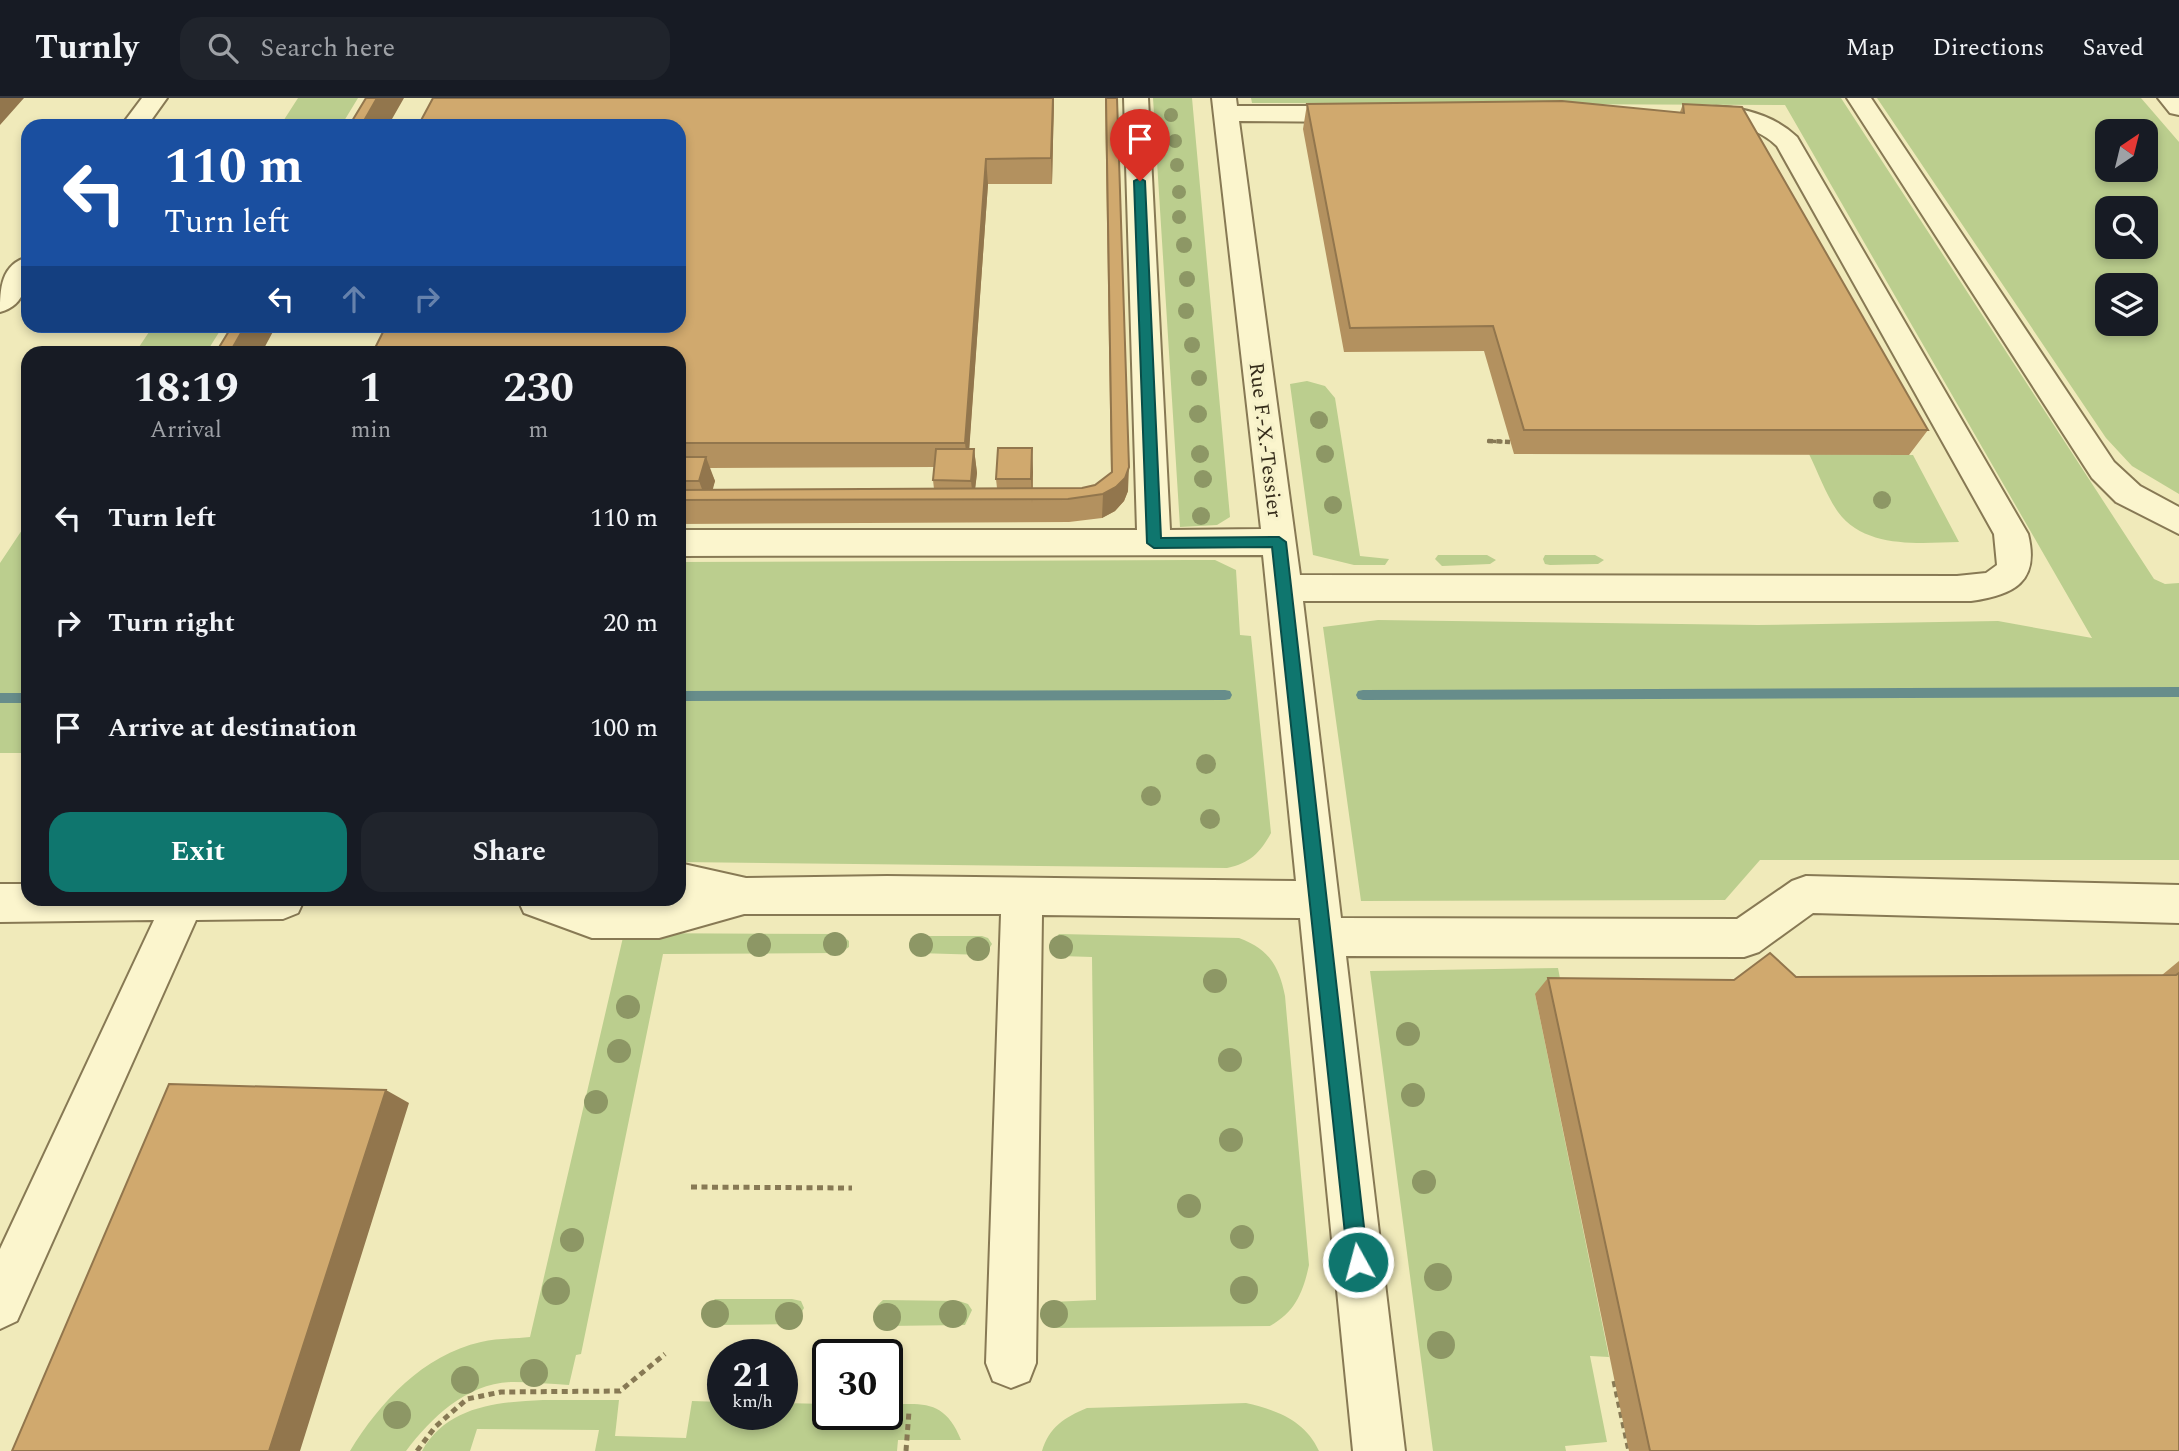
<!DOCTYPE html>
<html lang="en">
<head>
<meta charset="utf-8">
<style>
  body { margin:0; font-family:Spectral,serif; background:#20242c; color:#f1f3f6; height:100vh; display:flex; flex-direction:column; font-size:26px; white-space:nowrap }
  * { box-sizing:border-box; margin:0 }
  p { font-size:23px; color:#9ea1a6 }
  .icon { flex:none; width:38px; height:38px; fill:none; stroke:currentColor; stroke-width:2; stroke-linecap:round; stroke-linejoin:round }
  .map { position:relative; flex:1; overflow:hidden }
  .drawer { position:absolute; left:21px; top:248px; width:665px; height:560px; display:flex; flex-direction:column; background:#171b24; border-radius:21px; box-shadow:0 4px 10px #0003 }
  .drawer>* { flex:none }
  .banner { position:absolute; left:21px; top:21px; width:665px; height:214px; border-radius:21px; box-shadow:0 4px 10px #0003; background:#1a4fa0; color:#fff; overflow:hidden }
  .needle { width:46px; rotate:35deg }
  .controls { position:absolute; left:2095px; top:21px; display:grid; gap:14px }
  .controls a { display:grid; place-items:center; width:63px; height:63px; border-radius:14px; background:#171b24; box-shadow:0 4px 10px #0003; font-size:35px }
  .speed { position:absolute; left:707px; top:1241px; display:flex; gap:14px; font-size:35px; font-weight:700; text-align:center }
  .speed>* { display:grid; place-content:center; width:91px; height:91px; border-radius:50%; background:#171b24; box-shadow:0 4px 10px #0003; line-height:1 }
  .speed small { font-size:18px; font-weight:400 }
  .speed .limit { border:4px solid #111; border-radius:10px; background:#fff; color:#111 }
  .pin { position:absolute; display:grid; place-items:center; width:60px; height:60px; color:#fff; margin:-72px -30px; border-radius:50% 50% 50% 0; rotate:-45deg; box-shadow:0 0 7px #0007 }
  .pin .icon { rotate:45deg }
  .me { position:absolute; width:77px; margin:-38px; rotate:353deg; stroke-linejoin:round; filter:drop-shadow(0 0 5px #0008) }
  .turn { display:flex; align-items:center; gap:24px; height:147px; padding:0 28px; font-size:32px }
  .turn .icon { width:91px; height:91px; stroke-width:2.5 }
  .turn b { display:block; font-size:49px; line-height:60px }
  .lanes { display:flex; align-items:center; height:66px; padding:0 28px; background:#0003; justify-content:center; gap:35px; direction:ltr }
  .lanes .off { opacity:.35 }
  .eta { display:flex; justify-content:space-evenly; align-items:center; height:119px; text-align:center }
  .eta b { font-size:42px; font-weight:700; line-height:49px }
  .action { display:flex; gap:14px; margin-top:auto; padding:14px 28px }
  .action a { flex:1; height:80px; border-radius:21px; background:#0f766e; color:#fff; font-size:28px; font-weight:700; line-height:80px; text-align:center }
  .action a+a { background:#20242c; color:#f1f3f6 }
  ul { padding:0; list-style:none }
  li { display:flex; align-items:center; gap:21px; height:105px; padding:0 28px }
  li div { flex:1 }
  li b { display:block; font-size:26px }
  li em { font-style:normal }
  header { display:flex; align-items:center; gap:42px; box-sizing:border-box; height:98px; padding:0 35px; background:#171b24; border-bottom:2px solid #363941 }
  header strong { font-size:33px }
  nav { display:flex; gap:38px; margin-inline-start:auto; font-size:24px }
  .search { width:490px; height:63px; background:#20242c; display:flex; align-items:center; gap:18px; box-sizing:border-box; padding:0 24px; border-radius:21px; color:#9ea1a6; font-size:26px }
  .map>svg:first-child { display:block }
  .green { fill:#bbce8e; fill-rule:evenodd }
  .lines { fill:none; stroke-linecap:round; stroke-linejoin:round }
  .stream { fill:#678d8b; fill-rule:evenodd }
  .minor-casing { stroke:#877954; stroke-width:4 }
  .path-far2 { stroke:#877954; stroke-width:3.5; stroke-dasharray:3.5 2.5; stroke-linecap:butt }
  .path-far1 { stroke:#877954; stroke-width:4.5; stroke-dasharray:5 3.5; stroke-linecap:butt }
  .path { stroke:#877954; stroke-width:5; stroke-dasharray:6 4.5; stroke-linecap:butt }
  .minor { fill:#fbf5cd; fill-rule:evenodd }
  .tree { fill:#8d9765 }
  .wall { fill:#b3915f; fill-rule:evenodd }
  .shaded-wall { fill:#92764d }
  .building { fill:#d0a96e; stroke:#92764d; stroke-width:2 }
  .route { fill:#0f766e; stroke:#0a4d48; stroke-width:2 }
  .labels { text-anchor:middle; stroke-width:7; stroke-linejoin:round; paint-order:stroke }
  .street-label { font-size:21px; fill:#352c1a; stroke:#f7f2ca }
</style>
</head>
<body>
<header>
<strong>Turnly</strong>
<div class="search"><svg class="icon" aria-label="search" viewBox="0 0 24 24"><circle cx="10" cy="10" r="6"/><path d="M15 15l6 6"/></svg>Search here</div>
<nav><a>Map</a><a>Directions</a><a>Saved</a></nav>
</header>
<div class="map">
<svg width="2179" height="1353" viewBox="0 0 2179 1353">
  <rect width="100%" height="100%" fill="#f0eaba"/>
  <path class="green" d="M298,0H358L341,28H280Z
    M1153,0H1192L1230,419L1217,427L1180,429Z
    M1251,0H1841L2154,481L2165,486L2179,485V762H1760L1725,802L1361,803L1323,529L1378,522L1758,527L1998,523L2092,540L1785,7L1252,5Z
    M1877,0H2141L2179,44V396L2132,368L2106,340ZM2107,33H2146V72H2107ZM2107,110H2146V149H2107ZM2107,187H2146V226H2107Z
    M153,228H223L206,255H135Z
    M1307,283L1325,288L1335,300L1360,458L1389,461L1385,467H1354L1313,457L1290,286Z
    M1809,356L1913,357L1959,444C1919,445 1865,451 1838,414C1826,397 1818,374 1809,356Z
    M28,423V655H0V465Z
    M1438,457H1487L1496,462L1490,466L1442,468L1435,461Z
    M1545,457H1595L1604,462L1598,466L1550,467L1545,466L1543,461Z
    M1189,462H1215L1236,472L1240,537L1251,538L1271,735C1260,755 1250,765 1227,770L679,764V464Z
    M624,835L840,836L849,843V849L840,855L663,856L581,1256L576,1257L569,1287C551,1286 532,1284 514,1284C468,1284 432,1319 406,1353H350C380,1304 423,1257 481,1244C497,1240 514,1241 530,1239Z
    M1059,836L1239,840C1269,851 1279,868 1285,898L1309,1167C1303,1195 1295,1214 1270,1228L1054,1230L1046,1227L1040,1218L1043,1207L1051,1204L1096,1202L1092,859L1060,858L1053,854L1051,846Z
    M916,838H982L988,840L992,846L985,857L917,855L909,850Z
    M1558,870L1563,896H1535L1609,1259L1590,1258L1607,1344L1565,1348L1566,1353H1433L1370,873Z
    M715,1201H792L801,1203L804,1210L795,1226L717,1227L709,1224C704,1214 707,1209 715,1201Z
    M883,1202L959,1203L968,1206L972,1212L965,1227L886,1228L878,1225C873,1215 874,1210 883,1202Z
    M543,1302H619L615,1338L686,1340L692,1303L723,1304V1316H782V1305L828,1306V1316H887V1307C925,1305 945,1303 961,1342H898L897,1353H595L599,1332L477,1331L470,1353H422C447,1308 498,1304 543,1302Z
    M1246,1305C1276,1312 1305,1322 1319,1353H1042C1049,1329 1065,1319 1087,1310Z"/>
  <g class="lines">
    <path class="stream" d="M2179,589V599L1363,602L1358,601L1356,597L1358,593L1363,592Z
      M1225,592L1230,593L1232,597L1230,601L1225,602L679,603V593Z
      M0,595H28V605H0Z"/>
    <g class="minor-casing">
      <path id="minor" d="M142,0H167L147,28H121Z
        M1124,0H1148L1170,432L1261,431L1212,0H1236L1237,8H1359L1368,11L1372,16L1368,21L1359,24L1239,23L1300,477L1957,478L1986,475L1997,467L1994,436L1777,48C1750,22 1723,30 1690,22L1686,17L1690,12C1726,3 1771,14 1797,39L2028,436C2040,484 2014,497 1971,503H1303L1341,820L1737,821L1792,783L1806,778L2179,787V825L1813,815L1759,854L1744,859L1346,858L1405,1353H1353L1300,820L1042,817L1036,1265L1029,1283L1011,1290L993,1283L986,1265L1001,816H744L659,840H592L524,815L518,802H679V765L746,780L887,778L1296,783L1263,457L679,458V432H1137Z
        M1847,0H1871L2114,364L2140,388L2179,409V436L2116,404L2092,380Z
        M2158,0H2179V17L2170,15Z
        M28,159C28,182 27,207 0,214C0,191 1,166 28,159Z
        M0,786H28V802H304L298,815L283,821L196,822L17,1223L0,1231V1151L154,822L0,824Z"/>
    </g>
    <path class="path-far2" d="M1487,343L1511,344"/>
    <path class="path-far1" d="M1488,343L1511,344"/>
    <path class="path" d="M691,1089L852,1090
      M1614,1283L1629,1353
      M417,1353L435,1329L467,1301L501,1294L620,1293L665,1256
      M906,1353L909,1313"/>
    <use href="#minor" class="minor"/>
  </g>
  <g class="tree">
    <circle cx="1171" cy="17" r="7"/>
    <circle cx="1175" cy="43" r="7"/>
    <circle cx="1177" cy="67" r="7"/>
    <circle cx="1179" cy="94" r="7"/>
    <circle cx="1179" cy="119" r="7"/>
    <circle cx="1184" cy="147" r="8"/>
    <circle cx="1187" cy="181" r="8"/>
    <circle cx="1186" cy="213" r="8"/>
    <circle cx="1192" cy="247" r="8"/>
    <circle cx="1199" cy="280" r="8"/>
    <circle cx="1198" cy="316" r="9"/>
    <circle cx="1319" cy="322" r="9"/>
    <circle cx="1200" cy="356" r="9"/>
    <circle cx="1325" cy="356" r="9"/>
    <circle cx="1203" cy="381" r="9"/>
    <circle cx="1882" cy="402" r="9"/>
    <circle cx="1333" cy="407" r="9"/>
    <circle cx="1201" cy="418" r="9"/>
    <circle cx="1206" cy="666" r="10"/>
    <circle cx="1151" cy="698" r="10"/>
    <circle cx="1210" cy="721" r="10"/>
    <circle cx="835" cy="846" r="12"/>
    <circle cx="759" cy="847" r="12"/>
    <circle cx="921" cy="847" r="12"/>
    <circle cx="1061" cy="849" r="12"/>
    <circle cx="978" cy="851" r="12"/>
    <circle cx="1215" cy="883" r="12"/>
    <circle cx="628" cy="909" r="12"/>
    <circle cx="1408" cy="936" r="12"/>
    <circle cx="619" cy="953" r="12"/>
    <circle cx="1230" cy="962" r="12"/>
    <circle cx="1413" cy="997" r="12"/>
    <circle cx="596" cy="1004" r="12"/>
    <circle cx="1231" cy="1042" r="12"/>
    <circle cx="1424" cy="1084" r="12"/>
    <circle cx="1189" cy="1108" r="12"/>
    <circle cx="1242" cy="1139" r="12"/>
    <circle cx="572" cy="1142" r="12"/>
    <circle cx="1438" cy="1179" r="14"/>
    <circle cx="1244" cy="1192" r="14"/>
    <circle cx="556" cy="1193" r="14"/>
    <circle cx="715" cy="1216" r="14"/>
    <circle cx="953" cy="1216" r="14"/>
    <circle cx="1054" cy="1216" r="14"/>
    <circle cx="789" cy="1218" r="14"/>
    <circle cx="887" cy="1219" r="14"/>
    <circle cx="1441" cy="1247" r="14"/>
    <circle cx="534" cy="1275" r="14"/>
    <circle cx="465" cy="1282" r="14"/>
    <circle cx="397" cy="1317" r="14"/>
  </g>
  <path class="wall" d="M1054,0L1052,86H988L969,351H974L977,375L975,390H997L996,381L1032,350L1033,390H1082L1095,387L1111,375L1105,0H1117L1128,393L1124,403L1115,413L1102,420L1069,424L679,426V256ZM934,369L933,382L934,391H712L715,383L709,370Z
    M1307,6L1680,14L1683,6L1928,332L1909,357L1514,356L1484,253L1344,254L1303,31Z
    M2179,863V1353H1629L1535,896L1548,880L1734,882L1796,879L2162,877Z"/>
  <path class="shaded-wall" d="M0,0H24L0,27Z
    M377,0H404L388,28H361Z
    M1053,0H1054L1052,86L1051,60Z
    M986,61L988,86L968,369L965,345Z
    M245,228H276L261,256H229Z
    M1032,350L1033,374L1032,405L1031,381Z
    M974,351L977,375L974,401H973L971,383Z
    M706,359L715,383L710,402H706L699,383Z
    M1129,369L1128,393L1124,403L1115,413L1102,420L1103,396Z
    M386,992L409,1005L300,1353H269Z"/>
  <path class="building" d="M366,0H377L361,28H349Z
    M433,0H1053L1051,60L986,61L965,345H679V256H372L386,228H679V28H418Z
    M1106,0H1117L1129,369L1125,380L1116,389L1103,396L1068,401L679,402V392L1082,390L1095,387L1112,374Z
    M1562,3L1684,15L1683,6L1742,9L1928,332H1524L1493,228L1350,230L1307,6Z
    M232,228H245L229,256H215Z
    M998,350H1032L1031,381H996Z
    M936,351H974L971,383L933,382Z
    M679,359H706L699,383H679Z
    M1770,855L1796,879L2176,877L2179,875V1353H1650L1548,880L1734,882Z
    M169,986L386,992L269,1353H12Z"/>
  <path class="route" d="M1140,80L1145,83L1161,440L1279,439L1286,444L1368,1164L1365,1171L1358,1174L1351,1171L1348,1164L1272,449L1154,450L1147,445L1134,83Z"/>
  <g class="labels">
    <g class="street-label">
      <text transform="translate(1266 342) rotate(83)" y="7">Rue F.-X.-Tessier</text>
    </g>
  </g>
</svg>
<div class="controls">
<a><svg class="needle" viewBox="-14 -14 28 28"><path d="M0-13l5 13h-10z" fill="#e53935"/><path d="M0 13l5-13h-10z" fill="#9ea1a6"/></svg></a>
<a><svg class="icon" aria-label="search" viewBox="0 0 24 24"><circle cx="10" cy="10" r="6"/><path d="M15 15l6 6"/></svg></a>
<a><svg class="icon" aria-label="layers" viewBox="0 0 24 24"><path d="M12 4l9 5-9 5-9-5zM3 14l9 5 9-5"/></svg></a>
</div>
<div class="speed"><div>21<small>km/h</small></div><div class="limit">30</div></div>
<div class="pin" style="left:1140px;top:83px;background:#d93025"><svg class="icon" aria-label="arrive" viewBox="0 0 24 24"><path d="M6 21V4h12l-3 4 3 4H6"/></svg></div>
<svg class="me" style="left:1358px;top:1164px" viewBox="-20 -20 40 40"><circle r="17" fill="#0f766e" stroke="#fff" stroke-width="3"/><path d="M0-11L8 9 0 5-8 9z" fill="#fff"/></svg>
<div class="banner">
<div class="turn"><svg class="icon" aria-label="left" viewBox="0 0 24 24"><path d="M17 20v-9H6M10 6l-5 5 5 5"/></svg><div><b>110 m</b>Turn left</div></div>
<div class="lanes"><svg class="icon" aria-label="left" viewBox="0 0 24 24"><path d="M17 20v-9H6M10 6l-5 5 5 5"/></svg><svg class="icon off" aria-label="ahead" viewBox="0 0 24 24"><path d="M12 20V5M6 11l6-6 6 6"/></svg><svg class="icon off" aria-label="right" viewBox="0 0 24 24"><path d="M7 20v-9h11M14 6l5 5-5 5"/></svg></div>
</div>
<section class="drawer">
<div class="eta">
<div><b>18:19</b><p>Arrival</p></div>
<div><b>1</b><p>min</p></div>
<div><b>230</b><p>m</p></div>
</div>
<ul>
<li><svg class="icon" aria-label="left" viewBox="0 0 24 24"><path d="M17 20v-9H6M10 6l-5 5 5 5"/></svg><div><b>Turn left</b></div><em>110 m</em></li>
<li><svg class="icon" aria-label="right" viewBox="0 0 24 24"><path d="M7 20v-9h11M14 6l5 5-5 5"/></svg><div><b>Turn right</b></div><em>20 m</em></li>
<li><svg class="icon" aria-label="arrive" viewBox="0 0 24 24"><path d="M6 21V4h12l-3 4 3 4H6"/></svg><div><b>Arrive at destination</b></div><em>100 m</em></li>
</ul>
<div class="action"><a>Exit</a><a>Share</a></div>
</section>
</div>
</body>
</html>
